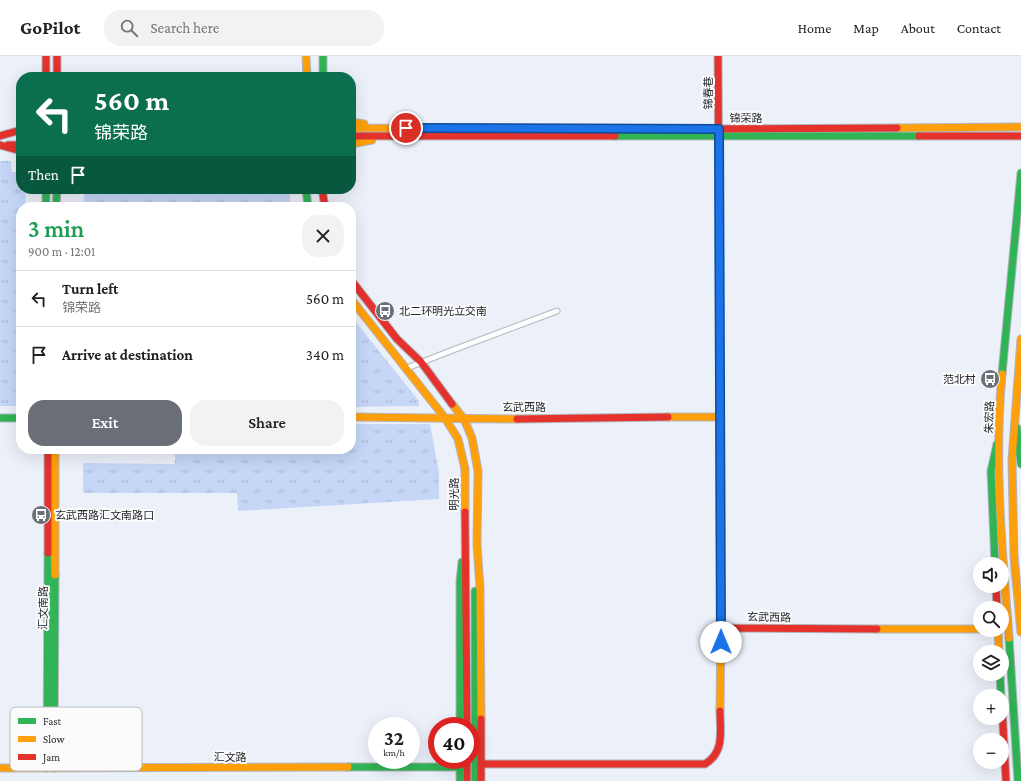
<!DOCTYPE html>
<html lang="en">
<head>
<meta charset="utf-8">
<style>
  body { margin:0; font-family:"Crimson Pro","Noto Sans SC",serif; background:#f2f2f2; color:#202124; height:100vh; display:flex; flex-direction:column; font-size:15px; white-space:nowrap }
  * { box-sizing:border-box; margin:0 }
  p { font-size:13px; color:#757577 }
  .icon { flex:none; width:22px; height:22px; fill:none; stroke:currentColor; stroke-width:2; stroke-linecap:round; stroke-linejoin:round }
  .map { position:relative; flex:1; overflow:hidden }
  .drawer { position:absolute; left:16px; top:146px; width:340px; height:252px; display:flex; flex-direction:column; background:#fff; border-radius:16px; box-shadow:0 4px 16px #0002 }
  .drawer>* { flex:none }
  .banner { position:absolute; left:16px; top:16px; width:340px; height:122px; border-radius:16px; box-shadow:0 4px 16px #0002; background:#0b6e4f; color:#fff; overflow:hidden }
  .fabs { position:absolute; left:973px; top:501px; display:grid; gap:8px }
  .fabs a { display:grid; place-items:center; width:36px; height:36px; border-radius:50%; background:#fff; box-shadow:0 4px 16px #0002; font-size:20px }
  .speed { position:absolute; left:368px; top:661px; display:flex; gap:8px; font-size:20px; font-weight:700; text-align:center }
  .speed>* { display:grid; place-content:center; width:52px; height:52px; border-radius:50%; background:#fff; box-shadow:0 4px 16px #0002; line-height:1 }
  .speed small { font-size:10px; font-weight:400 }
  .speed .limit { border:6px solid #d22; background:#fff; color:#111 }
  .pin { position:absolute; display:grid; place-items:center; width:34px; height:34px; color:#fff; margin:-17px; border:2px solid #fff; border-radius:50%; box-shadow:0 1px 4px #0007 }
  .me { position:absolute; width:44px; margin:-22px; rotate:0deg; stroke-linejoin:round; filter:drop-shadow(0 0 3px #0008) }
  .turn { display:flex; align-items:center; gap:14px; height:84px; padding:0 12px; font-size:18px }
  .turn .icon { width:52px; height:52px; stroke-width:2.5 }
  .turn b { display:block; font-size:28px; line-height:34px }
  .then { display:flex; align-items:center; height:38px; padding:0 12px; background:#0003; gap:8px; font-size:15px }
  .round { display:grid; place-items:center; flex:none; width:42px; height:42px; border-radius:16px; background:#f2f2f2 }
  .head { display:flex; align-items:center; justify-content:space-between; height:68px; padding:0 12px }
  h1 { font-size:24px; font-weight:600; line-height:30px; color:#1e9e55 }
  .primary-button { display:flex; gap:8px; margin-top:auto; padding:8px 12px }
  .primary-button a { flex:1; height:46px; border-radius:16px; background:#6a6e76; color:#fff; font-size:16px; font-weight:600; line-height:46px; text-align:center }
  .primary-button a+a { background:#f2f2f2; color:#202124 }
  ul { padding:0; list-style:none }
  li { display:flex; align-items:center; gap:12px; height:56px; padding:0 12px; border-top:1px solid #e0e0e0 }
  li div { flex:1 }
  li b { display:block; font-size:15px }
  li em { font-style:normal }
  header { display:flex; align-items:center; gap:24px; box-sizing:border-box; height:56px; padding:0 20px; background:#fff; border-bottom:1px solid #e0e0e0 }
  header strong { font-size:19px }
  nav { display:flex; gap:22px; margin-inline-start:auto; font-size:14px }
  .search { width:280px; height:36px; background:#f2f2f2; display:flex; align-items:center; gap:10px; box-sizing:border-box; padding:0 14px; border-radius:16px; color:#757577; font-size:15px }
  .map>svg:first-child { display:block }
  .grass { fill:url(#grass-tufts) }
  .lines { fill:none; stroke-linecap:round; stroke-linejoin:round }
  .street-casing { stroke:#b2b5bd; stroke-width:7 }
  .fast-casing { stroke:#b2b5bd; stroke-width:9 }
  .slow-casing { stroke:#b2b5bd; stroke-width:9 }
  .jam-casing { stroke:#b2b5bd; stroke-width:9 }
  .street { stroke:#fcfdfe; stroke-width:5 }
  .fast { stroke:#30b455; stroke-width:7 }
  .slow { stroke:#ff9f0a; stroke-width:7 }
  .jam { stroke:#e5322d; stroke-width:7 }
  .route-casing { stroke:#114b97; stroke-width:10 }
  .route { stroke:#1a73e8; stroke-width:7 }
  .labels { text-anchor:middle; stroke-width:4; stroke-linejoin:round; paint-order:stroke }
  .street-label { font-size:11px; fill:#24282f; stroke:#fbfbfb }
  .poi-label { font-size:11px; fill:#24282f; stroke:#fbfbfb; text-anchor:start }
  .key { fill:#fbfbfb; stroke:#babcbe; stroke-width:1 }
  .key-label { font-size:11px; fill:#24282f }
</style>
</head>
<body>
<header>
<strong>GoPilot</strong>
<div class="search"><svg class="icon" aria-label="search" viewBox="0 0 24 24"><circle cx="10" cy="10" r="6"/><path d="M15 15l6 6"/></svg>Search here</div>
<nav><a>Home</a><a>Map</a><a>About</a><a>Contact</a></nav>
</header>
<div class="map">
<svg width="1021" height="725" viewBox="0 0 1021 725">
  <defs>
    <pattern id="grass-tufts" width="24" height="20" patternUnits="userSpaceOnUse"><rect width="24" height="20" fill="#c5d6f7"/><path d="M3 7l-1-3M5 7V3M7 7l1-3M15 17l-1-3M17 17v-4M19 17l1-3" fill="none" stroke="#a9b8d4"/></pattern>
  </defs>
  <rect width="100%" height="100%" fill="#ecf0f9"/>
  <path class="grass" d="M0,105H11L12,116H19L21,133H26L25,151H21L20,205H19L18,350H0Z
    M84,133H290V151H84Z
    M351,260L419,345V350L351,351Z
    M351,368H430L439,417V443L238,455L237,437H83V407L175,408V393H351Z"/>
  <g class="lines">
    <g class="street-casing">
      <path id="street" d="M407,312L453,294L557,255"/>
    </g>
    <g class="fast-casing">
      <path id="fast" d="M323,0V21
        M615,80H919
        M46,133V151
        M306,133L308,151
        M56,151L57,133
        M719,178L720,453
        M1002,318L1021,117
        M0,362H21
        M1017,372L1021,408
        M995,508L991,415L997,388
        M475,535V725
        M1009,582L1018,725
        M1000,618L1001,640
        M460,670V525L462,506
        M460,704V725
        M348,711H460
        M47,712L48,497
        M54,712L55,519"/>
    </g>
    <g class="slow-casing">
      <path id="slow" d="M306,0L307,21
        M351,66L364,68
        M351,72L691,73
        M897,72L1021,71
        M351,88L372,84
        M351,243L445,362L458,383L465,413V456
        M1021,283L1012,404L1014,500L1021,576
        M1002,318C994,406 1002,494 1009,582
        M452,348L464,363L472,382L478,415L477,489L480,532L481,663
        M351,361L517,363
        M668,361H720
        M55,519V393
        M877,573H980
        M998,574L999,596
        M720,655L721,572
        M0,712L348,711"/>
    </g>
    <g class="jam-casing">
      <path id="jam" d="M46,0V21
        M57,0V21
        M718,0L719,178
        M691,73L897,72
        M0,80L21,74
        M351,80H615
        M919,80H1021
        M0,89L21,95
        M8,89H21
        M322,133L325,151
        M351,224L397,283L421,306L452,348
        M517,363L668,361
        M720,453L721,572L877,573
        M465,456L467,670
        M48,497V393
        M996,530L997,552
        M1002,650L1006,725
        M481,663V725
        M467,704V725
        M481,708H705C725,696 720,675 720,655"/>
    </g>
    <use href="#street" class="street"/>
    <use href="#fast" class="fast"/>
    <use href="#slow" class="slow"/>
    <use href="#jam" class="jam"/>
  </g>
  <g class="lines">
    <g class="route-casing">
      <path id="route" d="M406,72L719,73L721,586"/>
    </g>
    <use href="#route" class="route"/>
  </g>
  <defs>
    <g id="bus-disc" transform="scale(1)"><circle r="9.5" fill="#6a6e76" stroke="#fbfbfb"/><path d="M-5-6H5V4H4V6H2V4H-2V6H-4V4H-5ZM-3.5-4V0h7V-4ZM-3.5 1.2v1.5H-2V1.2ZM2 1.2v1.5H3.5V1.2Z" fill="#fff"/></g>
  </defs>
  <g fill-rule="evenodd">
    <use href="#bus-disc" x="385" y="255"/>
    <use href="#bus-disc" x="990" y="323"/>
    <use href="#bus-disc" x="41" y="459"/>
  </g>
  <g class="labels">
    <g class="street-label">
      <text transform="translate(708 37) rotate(-90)" y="4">锦春巷</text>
      <text x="746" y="66">锦荣路</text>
      <text x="524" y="355">玄武西路</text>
      <text transform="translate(989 361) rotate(-88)" y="4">朱宏路</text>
      <text transform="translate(454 438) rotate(-90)" y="4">明光路</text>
      <text transform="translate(43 552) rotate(-90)" y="4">汇文南路</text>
      <text transform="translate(769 561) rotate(1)" y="4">玄武西路</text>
      <text x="230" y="705">汇文路</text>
    </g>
    <g class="poi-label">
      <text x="399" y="259">北二环明光立交南</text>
      <text x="976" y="327" text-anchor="end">范北村</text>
      <text x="55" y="463">玄武西路汇文南路口</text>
    </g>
  </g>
  <rect x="10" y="651" width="132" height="64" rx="6" class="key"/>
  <rect x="18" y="662" width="18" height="6" fill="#30b455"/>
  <rect x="18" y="680" width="18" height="6" fill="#ff9f0a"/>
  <rect x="18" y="698" width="18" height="6" fill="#e5322d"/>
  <g class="key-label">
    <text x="43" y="669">Fast</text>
    <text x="43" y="687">Slow</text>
    <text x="43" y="705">Jam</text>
  </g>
</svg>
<div class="fabs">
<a><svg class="icon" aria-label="sound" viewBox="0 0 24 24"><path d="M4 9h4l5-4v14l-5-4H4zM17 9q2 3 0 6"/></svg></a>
<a><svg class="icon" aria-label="search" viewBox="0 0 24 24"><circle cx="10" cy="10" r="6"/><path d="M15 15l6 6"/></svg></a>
<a><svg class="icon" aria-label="layers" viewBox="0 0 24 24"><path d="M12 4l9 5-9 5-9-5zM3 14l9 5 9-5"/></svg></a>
<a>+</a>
<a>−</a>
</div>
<div class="speed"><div>32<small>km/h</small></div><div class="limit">40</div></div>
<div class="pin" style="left:406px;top:72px;background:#d93025"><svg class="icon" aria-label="arrive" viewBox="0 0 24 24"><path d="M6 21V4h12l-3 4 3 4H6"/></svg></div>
<svg class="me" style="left:721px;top:586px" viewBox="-20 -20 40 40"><circle r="19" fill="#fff"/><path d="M0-13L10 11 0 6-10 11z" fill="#1a73e8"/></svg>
<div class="banner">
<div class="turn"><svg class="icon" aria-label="left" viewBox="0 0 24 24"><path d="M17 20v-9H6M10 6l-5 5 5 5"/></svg><div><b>560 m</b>锦荣路</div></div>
<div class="then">Then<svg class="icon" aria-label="arrive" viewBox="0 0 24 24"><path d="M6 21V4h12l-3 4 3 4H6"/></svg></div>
</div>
<section class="drawer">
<div class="head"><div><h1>3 min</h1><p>900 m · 12:01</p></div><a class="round"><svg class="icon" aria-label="close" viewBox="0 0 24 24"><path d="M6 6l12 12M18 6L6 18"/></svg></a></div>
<ul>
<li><svg class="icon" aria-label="left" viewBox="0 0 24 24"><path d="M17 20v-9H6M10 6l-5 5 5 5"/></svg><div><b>Turn left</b><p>锦荣路</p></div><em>560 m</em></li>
<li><svg class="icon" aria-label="arrive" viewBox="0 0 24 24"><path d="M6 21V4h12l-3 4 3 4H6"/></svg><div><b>Arrive at destination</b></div><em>340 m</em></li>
</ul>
<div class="primary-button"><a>Exit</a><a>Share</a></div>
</section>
</div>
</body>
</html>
